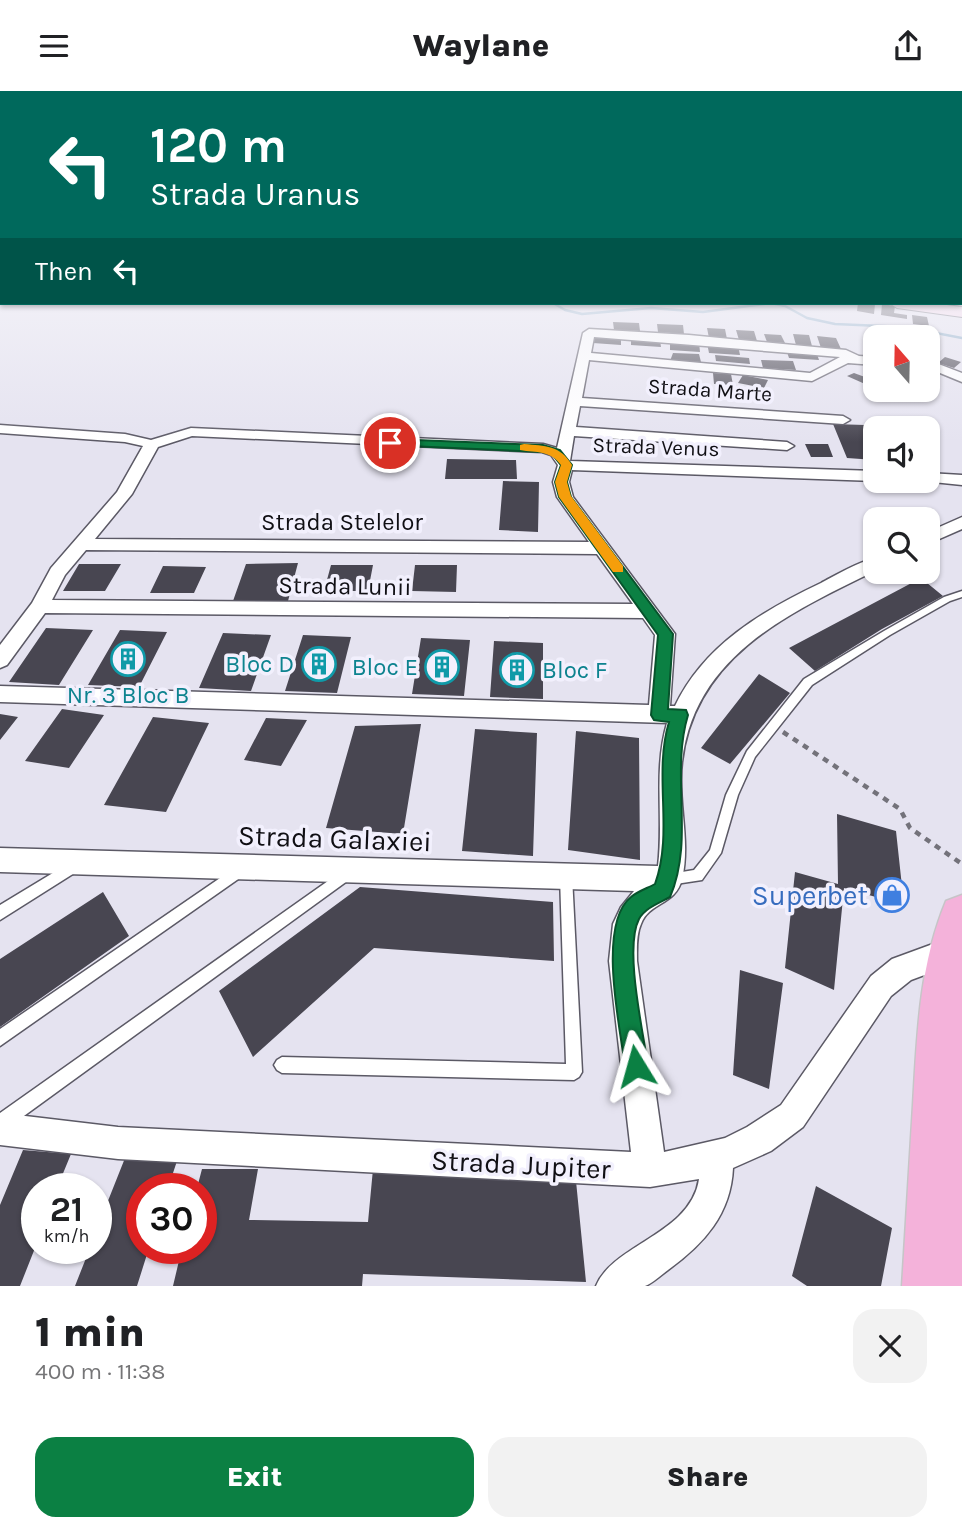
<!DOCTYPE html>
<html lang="en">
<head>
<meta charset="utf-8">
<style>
  body { margin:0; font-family:Karla,sans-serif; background:#f2f2f2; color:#202124; height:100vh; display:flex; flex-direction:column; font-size:26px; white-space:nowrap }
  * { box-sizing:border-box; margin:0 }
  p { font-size:23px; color:#757577 }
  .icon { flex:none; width:38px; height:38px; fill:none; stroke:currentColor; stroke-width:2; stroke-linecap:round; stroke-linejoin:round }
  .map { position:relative; height:1195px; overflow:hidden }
  .details { display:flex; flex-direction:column; background:#fff; flex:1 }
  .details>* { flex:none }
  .top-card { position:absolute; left:0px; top:0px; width:962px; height:214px; box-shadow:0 2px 5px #0004; background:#00695c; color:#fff; overflow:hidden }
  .needle { width:46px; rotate:340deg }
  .fabs { position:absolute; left:863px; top:234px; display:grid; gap:14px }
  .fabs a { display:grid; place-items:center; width:77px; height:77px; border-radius:14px; background:#fff; box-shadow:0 2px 5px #0004; font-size:35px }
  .speed { position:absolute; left:21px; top:1082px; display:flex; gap:14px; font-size:35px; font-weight:700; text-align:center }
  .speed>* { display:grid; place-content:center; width:91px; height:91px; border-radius:50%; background:#fff; box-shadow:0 2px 5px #0004; line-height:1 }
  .speed small { font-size:18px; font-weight:400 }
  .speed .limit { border:10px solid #d22; background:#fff; color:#111 }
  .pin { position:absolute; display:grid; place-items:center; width:60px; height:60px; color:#fff; margin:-30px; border:4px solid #fff; border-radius:50%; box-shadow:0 2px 7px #0007 }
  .me { position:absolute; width:77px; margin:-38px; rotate:352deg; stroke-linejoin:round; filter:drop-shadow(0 0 5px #0008) }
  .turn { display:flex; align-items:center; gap:24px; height:147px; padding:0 35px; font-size:32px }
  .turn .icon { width:91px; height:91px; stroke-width:2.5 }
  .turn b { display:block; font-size:49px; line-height:60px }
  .then { display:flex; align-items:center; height:66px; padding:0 35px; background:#0003; gap:14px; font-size:26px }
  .round { display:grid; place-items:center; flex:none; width:74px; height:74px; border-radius:21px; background:#f2f2f2 }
  .summary { display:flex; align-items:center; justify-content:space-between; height:119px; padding:0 35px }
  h1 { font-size:42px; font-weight:800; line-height:52px }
  .button { display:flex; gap:14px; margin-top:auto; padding:14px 35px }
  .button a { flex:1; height:80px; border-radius:21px; background:#0b8043; color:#fff; font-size:28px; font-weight:800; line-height:80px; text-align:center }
  .button a+a { background:#f2f2f2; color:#202124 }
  header { display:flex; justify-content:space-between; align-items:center; height:91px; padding:0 35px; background:#fff; font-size:32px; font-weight:800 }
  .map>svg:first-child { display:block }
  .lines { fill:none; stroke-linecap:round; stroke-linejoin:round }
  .stream { stroke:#84a9c5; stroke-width:2.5 }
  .building { fill:#484651 }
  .service-casing { stroke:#5b5965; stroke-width:3 }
  .minor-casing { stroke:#5b5965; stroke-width:3 }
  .secondary-casing { stroke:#5b5965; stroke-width:2 }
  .primary-casing { stroke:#c6c5c7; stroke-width:3 }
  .path { stroke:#73727a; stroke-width:4.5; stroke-dasharray:6 6; stroke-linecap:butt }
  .service { fill:#fff; fill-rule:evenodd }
  .minor { fill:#fff; fill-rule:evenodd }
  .secondary { fill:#fad8ec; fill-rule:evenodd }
  .primary { fill:#f4b2da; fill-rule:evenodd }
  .route { fill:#0b8043; stroke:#07532c; stroke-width:2 }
  .slow { fill:#f59e0b }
  .labels { text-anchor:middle; stroke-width:7; stroke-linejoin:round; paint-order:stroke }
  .far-street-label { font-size:21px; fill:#100f14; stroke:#f2f0fd }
  .street-label { font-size:24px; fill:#100f14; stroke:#f2f0fd }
  .culture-label { font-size:24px; fill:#0d838f; stroke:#f2f0fd; text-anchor:end }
  .near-street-label { font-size:28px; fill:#100f14; stroke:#f2f0fd }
  .near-shop-label { font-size:28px; fill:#366cbe; stroke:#f2f0fd; text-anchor:end }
</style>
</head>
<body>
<header><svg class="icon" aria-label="menu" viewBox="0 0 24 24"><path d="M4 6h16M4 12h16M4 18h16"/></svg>Waylane<svg class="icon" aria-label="share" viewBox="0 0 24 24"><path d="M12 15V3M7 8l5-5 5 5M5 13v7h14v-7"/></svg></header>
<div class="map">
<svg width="962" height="1195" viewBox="0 0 962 1195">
  <rect width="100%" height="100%" fill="#e5e3f0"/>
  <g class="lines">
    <path class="stream" d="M553,212L565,219L582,223L651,217L703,221L771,212L785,215L807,227L835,233L905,236L962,247"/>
  </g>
  <path class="building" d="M858,212L875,213L874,223L857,220Z
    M882,213L895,215L894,222L907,224V228L881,224Z
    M912,224L927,226L929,235L913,233Z
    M613,231L639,232L640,240L614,239Z
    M657,233L683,234L684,243L658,241Z
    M707,237L725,238L727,248L709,247Z
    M736,239L754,240L757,250L739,249Z
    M764,243L781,244L785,252L767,251Z
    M793,243L809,244L812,255L796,254Z
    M594,244L621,246V254L593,252Z
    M817,245L836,247L841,258L821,257Z
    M631,247L660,249L661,256L631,254Z
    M670,249L699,251L700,261L670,259Z
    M707,252L738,254L740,264L709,262Z
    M787,261L817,263L819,269L789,267Z
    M673,262L699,263L701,271L670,270Z
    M715,264L749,267L750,273L716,270Z
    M945,266L961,271L954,277L938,272Z
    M761,269L793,270L796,279L763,277Z
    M713,282L731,283L733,294L714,293Z
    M854,282L873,289L865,293L847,285Z
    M743,284L768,289L764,297L738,292Z
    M875,296V299H890L904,304L895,310L869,299Z
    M833,333L865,334L875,354V369L847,367Z
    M805,353H828L833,366H811Z
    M447,368L516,369L517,388H445Z
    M503,390L539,391L538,441L499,439Z
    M298,472L288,510H233L246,473Z
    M79,473H121L105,500H63Z
    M331,474H373L368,500H324Z
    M415,474H457L456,501L412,500Z
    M163,475L206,476L194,502H150Z
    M921,487L943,505L882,538L815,580L789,557Z
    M46,537L93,539L59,594L9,591Z
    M120,539L167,541L139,596L88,594Z
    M223,542L271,544L251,600L199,597Z
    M303,544L351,546L337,602L285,600Z
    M421,547L470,549L464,605L412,603Z
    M494,550L543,552V608L490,606Z
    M759,583L790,602L730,673L701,657Z
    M62,618L104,624L69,677L25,670Z
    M0,623L18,626L0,649Z
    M153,626L209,632L166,721L104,714Z
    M266,627L307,629L281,675L244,669Z
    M421,633L403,743L326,737L355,635Z
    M475,638L537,642L533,765L462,760Z
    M576,640L639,647L640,769L568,759Z
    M837,723L896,740L904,814L844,797L834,899L785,877L795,781L838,793Z
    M360,796L553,811L554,870L374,857L253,966L219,900Z
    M103,801L129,845L0,936V868Z
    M740,879L783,892L769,998L733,984Z
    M23,1059L71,1063L57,1097H37V1152L20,1195H0V1114Z
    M127,1062L177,1070L168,1097H142V1157H149L137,1195H75L90,1157H96V1140Z
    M202,1078H258L249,1129L368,1131L373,1078L576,1090L586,1191L363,1183L362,1195H173L182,1157H201V1097H197Z
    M816,1095L892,1137L881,1195H807L792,1185Z"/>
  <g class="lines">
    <g class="service-casing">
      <path id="service" d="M962,500V506L950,510L890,544L812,594L755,666L738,704L721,762L702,789L669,794L664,792L663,788L664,784L694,779L710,759L726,704L747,660L804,588L884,540L944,506Z
        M71,771L76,773L77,777L76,781L0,829V814Z
        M239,774L244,776L245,780L244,784L0,955V938Z
        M345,778L350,780L351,784L350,788L6,1038L0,1040V1022Z
        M566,779L571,781L572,785L582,981L579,986L574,989L282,982L277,979L274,974L277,969L282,966L566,973L560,785L561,781Z"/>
    </g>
    <g class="minor-casing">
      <path id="minor" d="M589,238L689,244L846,259L859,265L875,266V274L848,272L812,290L589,269L582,307L843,325L850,329L843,333L580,315L576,336L787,351L794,355L787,359L574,345L570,370L875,380V390L572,379L569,391L573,406L675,543L670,615H675C704,554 762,520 821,492C838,483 856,472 875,467V480C789,522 694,565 682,671C677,710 691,749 682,788C676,814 649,811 641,833C636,844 637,858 637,870L664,1061L725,1047L747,1036L781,1014L871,885L892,868L952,846L962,850V870L911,889L891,905L803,1036L771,1060L733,1077C731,1123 704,1153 668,1179C661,1184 653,1192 645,1195C632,1195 610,1195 596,1195C613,1153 691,1143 699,1088L650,1096L118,1068L0,1054V1022L118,1036L631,1061L609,870L613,833L621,816L634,800L0,781V757L658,775C664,727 653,680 667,632L0,611V595L649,614L655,544L643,527L45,522L7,574L0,577V554L32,512L51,477L117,401L143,355L125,351L0,342V334L125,343L151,349L191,337L543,353L557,357L583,242ZM594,246L840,266L810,282L591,262ZM192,345L542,361L551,364L558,374L553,391L557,406L589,451L95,448L132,403L158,356ZM86,459L597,463L633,513L52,509L65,484Z
        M928,269L962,282V291L928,277Z
        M928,382L962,384V394L923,390H928Z
        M962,426V438L928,453V441Z"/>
    </g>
    <g class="secondary-casing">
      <path id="secondary" d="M889,212H931L962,216V226L897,217Z"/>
    </g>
    <g class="primary-casing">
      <path id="primary" d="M962,804V1195H902C906,1135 909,1074 913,1014C917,944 919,875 946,810Z"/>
    </g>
    <path class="path" d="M783,641L900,718L910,737L962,773"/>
    <use href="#service" class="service"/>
    <use href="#minor" class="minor"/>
    <use href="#secondary" class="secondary"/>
    <use href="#primary" class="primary"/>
  </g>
  <linearGradient id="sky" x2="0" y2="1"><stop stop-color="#80b0da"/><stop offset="0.52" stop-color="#f3f2f8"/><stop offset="1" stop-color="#f3f2f8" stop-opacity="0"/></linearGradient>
  <rect width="962" height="351" fill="url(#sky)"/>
  <path class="route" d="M390,348L543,354L560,359L572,374L567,391L571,406L673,543L668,618L686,619L688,624C670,684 695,748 670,806C659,812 645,817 639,828C624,857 643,940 648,975L645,983L636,986L628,983L625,975C620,936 597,833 631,806C638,800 648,797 655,793C674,741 653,684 669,631L654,629L651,624L658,544L559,406L555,391L561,374L552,363L542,361L386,354V349Z"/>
  <path class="slow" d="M524,353C545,355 560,354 572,374L567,391L571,405L623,475V481H613L559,406L555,391L561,374C550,359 537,362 520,359V354Z"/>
  <defs>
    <g id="building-ring" transform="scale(1.75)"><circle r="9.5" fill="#f2f0fd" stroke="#0f9aa8" stroke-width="1.5"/><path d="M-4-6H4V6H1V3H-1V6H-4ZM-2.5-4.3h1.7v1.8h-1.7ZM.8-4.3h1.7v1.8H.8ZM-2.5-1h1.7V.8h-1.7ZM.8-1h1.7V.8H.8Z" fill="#0f9aa8"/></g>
    <g id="shop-ring" transform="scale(1.75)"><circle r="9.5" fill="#f2f0fd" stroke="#3f7fe0" stroke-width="1.5"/><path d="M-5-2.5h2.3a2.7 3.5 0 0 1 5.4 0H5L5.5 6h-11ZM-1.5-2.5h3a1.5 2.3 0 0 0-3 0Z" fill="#3f7fe0"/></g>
  </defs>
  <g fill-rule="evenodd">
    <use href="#building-ring" x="128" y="568"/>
    <use href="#building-ring" x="319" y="573"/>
    <use href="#building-ring" x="442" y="576"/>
    <use href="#building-ring" x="517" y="579"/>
    <use href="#shop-ring" x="892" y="804"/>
  </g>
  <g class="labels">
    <g class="far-street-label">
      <text transform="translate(710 299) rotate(4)" y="7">Strada Marte</text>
      <text transform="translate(656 356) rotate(2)" y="7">Strada Venus</text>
    </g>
    <g class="street-label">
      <text x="342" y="439">Strada Stelelor</text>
      <text transform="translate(345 495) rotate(1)" y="8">Strada Lunii</text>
    </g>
    <g class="culture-label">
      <text x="294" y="581">Bloc D</text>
      <text x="418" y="584">Bloc E</text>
      <text x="542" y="587" text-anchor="start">Bloc F</text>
      <text x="128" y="612" text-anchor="middle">Nr. 3 Bloc B</text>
    </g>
    <g class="near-street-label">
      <text transform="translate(335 747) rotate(2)" y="10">Strada Galaxiei</text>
      <text transform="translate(521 1073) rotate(3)" y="10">Strada Jupiter</text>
    </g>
    <g class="near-shop-label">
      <text x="868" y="814">Superbet</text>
    </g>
  </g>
</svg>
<div class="fabs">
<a><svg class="needle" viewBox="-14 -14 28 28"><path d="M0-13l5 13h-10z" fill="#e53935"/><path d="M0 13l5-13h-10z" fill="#757577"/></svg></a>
<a><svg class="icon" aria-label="sound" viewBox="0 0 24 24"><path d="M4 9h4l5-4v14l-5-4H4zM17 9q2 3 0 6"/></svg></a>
<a><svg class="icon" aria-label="search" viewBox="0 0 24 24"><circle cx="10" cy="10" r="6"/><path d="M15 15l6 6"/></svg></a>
</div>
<div class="speed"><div>21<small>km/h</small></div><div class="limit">30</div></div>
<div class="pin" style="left:390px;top:352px;background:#d93025"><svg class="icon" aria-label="arrive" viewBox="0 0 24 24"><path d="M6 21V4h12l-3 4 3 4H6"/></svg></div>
<svg class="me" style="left:636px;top:975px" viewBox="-20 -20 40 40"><path d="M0-17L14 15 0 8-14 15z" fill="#0b8043" stroke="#fff" stroke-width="4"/></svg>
<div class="top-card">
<div class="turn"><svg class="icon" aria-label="left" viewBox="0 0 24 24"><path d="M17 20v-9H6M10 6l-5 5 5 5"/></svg><div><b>120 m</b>Strada Uranus</div></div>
<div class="then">Then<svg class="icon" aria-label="left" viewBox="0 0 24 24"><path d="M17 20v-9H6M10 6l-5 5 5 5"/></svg></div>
</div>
</div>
<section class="details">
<div class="summary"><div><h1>1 min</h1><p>400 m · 11:38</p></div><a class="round"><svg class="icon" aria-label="close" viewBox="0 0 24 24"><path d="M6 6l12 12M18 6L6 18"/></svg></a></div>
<div class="button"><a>Exit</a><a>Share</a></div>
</section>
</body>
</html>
